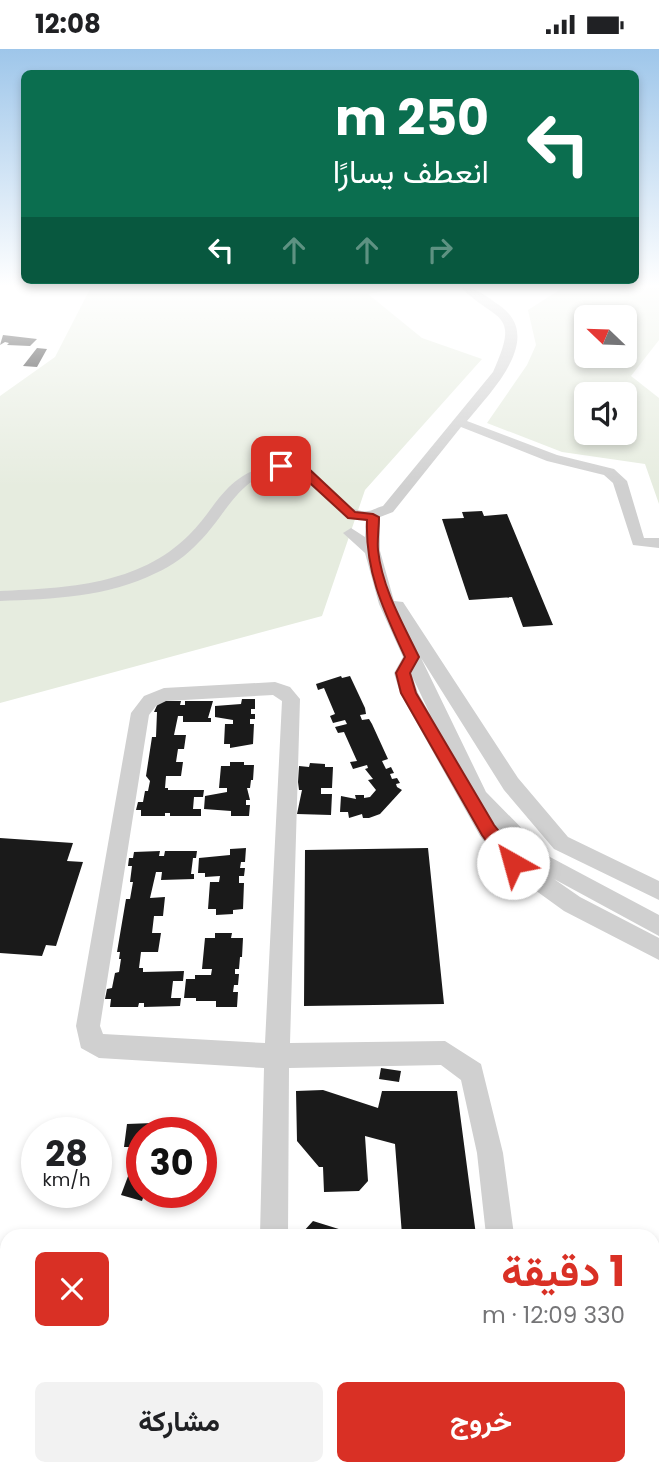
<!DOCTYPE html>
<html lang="ar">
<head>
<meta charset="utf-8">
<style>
  body { margin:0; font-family:Poppins,Vazirmatn,sans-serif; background:#f2f2f2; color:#202124; direction:rtl; height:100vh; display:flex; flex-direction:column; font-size:26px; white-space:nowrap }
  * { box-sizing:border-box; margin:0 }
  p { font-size:23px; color:#757577 }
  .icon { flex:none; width:38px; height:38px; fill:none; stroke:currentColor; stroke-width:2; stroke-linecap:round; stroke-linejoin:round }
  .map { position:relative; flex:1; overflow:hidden; direction:ltr }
  .sheet { position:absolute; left:0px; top:1180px; width:660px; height:247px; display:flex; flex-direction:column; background:#fff; border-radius:21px 21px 0 0; box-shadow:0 4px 10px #0003; direction:rtl }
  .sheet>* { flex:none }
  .top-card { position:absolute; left:21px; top:21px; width:618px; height:214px; border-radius:10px; box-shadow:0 4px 10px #0003; direction:rtl; background:#0b6e4f; color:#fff; overflow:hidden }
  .needle { width:46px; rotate:293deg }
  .controls { position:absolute; left:574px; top:256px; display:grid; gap:14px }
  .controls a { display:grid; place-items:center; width:63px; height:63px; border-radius:10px; background:#fff; box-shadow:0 4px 10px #0003; font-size:35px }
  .speed { position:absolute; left:21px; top:1068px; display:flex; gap:14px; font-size:35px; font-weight:700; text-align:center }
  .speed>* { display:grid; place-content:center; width:91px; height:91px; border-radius:50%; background:#fff; box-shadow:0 4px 10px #0003; line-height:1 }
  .speed small { font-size:18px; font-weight:400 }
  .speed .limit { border:10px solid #d22; background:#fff; color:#111 }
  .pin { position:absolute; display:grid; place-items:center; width:60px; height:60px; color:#fff; margin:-30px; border-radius:14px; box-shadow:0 4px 10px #0006 }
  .me { position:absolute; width:77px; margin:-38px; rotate:322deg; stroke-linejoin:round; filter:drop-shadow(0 0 5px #0008) }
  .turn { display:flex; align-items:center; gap:24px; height:147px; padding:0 35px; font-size:32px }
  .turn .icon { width:91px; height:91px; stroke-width:2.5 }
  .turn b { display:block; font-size:49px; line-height:60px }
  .lanes { display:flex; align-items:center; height:66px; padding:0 35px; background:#0003; justify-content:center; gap:35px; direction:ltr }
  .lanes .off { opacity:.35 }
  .round { display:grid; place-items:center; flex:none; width:74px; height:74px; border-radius:10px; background:#f2f2f2 }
  .overview { display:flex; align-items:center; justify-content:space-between; height:119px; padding:0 35px }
  h1 { font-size:42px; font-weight:700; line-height:52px; color:#d93025 }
  .cta { display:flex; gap:14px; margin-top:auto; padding:14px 35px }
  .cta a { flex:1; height:80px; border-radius:10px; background:#d93025; color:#fff; font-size:28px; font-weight:700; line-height:80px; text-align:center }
  .cta a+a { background:#f2f2f2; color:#202124 }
  .status { display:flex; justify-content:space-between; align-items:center; height:49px; padding:0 35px; background:#fff; direction:ltr }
  .status svg { height:19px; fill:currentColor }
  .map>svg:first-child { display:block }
  .green { fill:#e6ecdf; fill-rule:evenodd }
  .building { fill:#1a1a1a }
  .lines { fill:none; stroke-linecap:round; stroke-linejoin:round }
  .minor { fill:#d0d0d0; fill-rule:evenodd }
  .route { fill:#d93025; stroke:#8d1f18; stroke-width:2 }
</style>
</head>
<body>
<div class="status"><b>12:08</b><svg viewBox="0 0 49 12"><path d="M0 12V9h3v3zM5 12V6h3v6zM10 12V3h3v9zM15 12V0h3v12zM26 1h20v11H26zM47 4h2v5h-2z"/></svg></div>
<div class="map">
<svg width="659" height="1426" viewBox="0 0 659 1426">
  <rect width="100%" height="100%" fill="#fff"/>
  <path class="green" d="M91,238H407L368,245L422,289L482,310L365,441L322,567L0,654V347L55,308Z
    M564,238H659V291L631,327L659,349V455L645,415L562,403L487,374L527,316L536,296L528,261ZM586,268H625V306H586ZM586,345H625V383H586Z"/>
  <path class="building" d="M3,286L37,290L30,297L7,296L9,294L5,293L0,296Z
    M37,299L47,300L37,318L23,317Z
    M482,462L484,467L507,465L553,576L523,578L512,548L469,551L442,470L464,469L462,463Z
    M341,627L342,629L350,627L365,659L366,665L360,666L362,671L369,670L372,675L388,710L382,712L386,720L391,718L394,724L390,725L392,730L397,729L400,734L396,735L397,738L402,741L380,765L369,769H363L362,765L349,769L348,763H340L341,747L356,750L355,746H364V749L370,748L376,741L368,731L373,730L365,720L368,719L367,716L353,720L350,713L357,712L344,683L338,684L335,678L347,675L345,671L333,674L330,667L335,665L324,639L318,641L316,635Z
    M242,650H255V660H251V665H255V670H250V675H254L253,695L230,699V695H224L225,675H233V671L215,668V657L241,655Z
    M159,652H181L180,656H185V652H213L208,669H211V673H183V667H178L174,686H186L184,700H178L176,713H183L181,727H166L165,739H168V741H204L203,748H194L193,760H201V767H170V764H165V767H141V761H136L138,753H143L145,742H148L150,732L146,727L152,688H156L157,663H154Z
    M230,713H244V716H254L253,731H251L250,739H247L250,751H246V756H250L249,767H231V762L204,760L205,747L227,743V739H219L221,717H230Z
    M310,714L325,715V718H333L332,739H321V745H332L331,766L297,765L302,741H299L298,733L299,717L309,718Z
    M0,789L73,794L67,812L83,813L56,897L46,896L42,907L0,904Z
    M246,799L245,813H241L240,819H245L244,827H239V834H244L243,860L233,861V865L216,866V860H208L210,833H219L220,827L205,828V824H198L199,809L230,806V800Z
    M428,799L444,955L304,957L305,801Z
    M160,802L159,807H164L165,802H197L196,809H193L191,825H194V830L161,831L162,823H156L150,849L165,848L163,867H154L152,884H161L158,903H141L139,919H143V923L184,922L183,932H173L171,949H181L180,957L144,958V954H139L138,958H110L111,950H105L107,940L112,939L115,924L119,923L121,910H119L120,903H117L126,850H130L133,833H130L132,817H128L129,809H133L134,803Z
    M215,884H232L231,889H243L242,908H240L239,920H235V925H239L238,936H234L233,943H238L237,958H216V952H196V949H184L186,930H195V926H211L212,920H202L205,889H215Z
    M381,1019L401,1022L399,1033L379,1030Z
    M323,1041L378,1059L382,1042H457L476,1186H402L395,1095L365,1087L368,1132L359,1142L324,1143L323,1118H319L297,1092L296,1042Z
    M153,1074L152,1083H142V1098H124L127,1075Z
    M130,1122L142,1125V1143H145L142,1152L121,1146Z
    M313,1172L358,1186H303V1183Z
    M653,1254L659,1256V1306L653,1304Z"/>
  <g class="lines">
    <path class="minor" d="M460,238C476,238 486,247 499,256C546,289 491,342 467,372L557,406L614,420L627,432L644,489H659V499L633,496L613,434L604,426L547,412L461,378L393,463L380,468V502L394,552L403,553L518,729L568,788L659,832V851L554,800L504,741L421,609L486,743L550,808L659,866V887L554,830L580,848L659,889V911L564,862L506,820L480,787L400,644L394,624L403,608L379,555L365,504L343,484L351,479L365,488L366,471C326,466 314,423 286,422C241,421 226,467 199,493C187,506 172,517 156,524C108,548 53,550 0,552V542C67,539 139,536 189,486C217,458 224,428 267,417C324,402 333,466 368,462C372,462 378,458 383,457L493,323C521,261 497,274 460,238ZM413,629L430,665L418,644ZM505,788L529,813L520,808Z
      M275,633L290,638L300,650L290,994L445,992L481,1015L503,1104L514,1186H486L477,1104L461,1031L441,1016L289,1019L288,1186H260L264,1019L99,1009L81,999L76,977L131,664L144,647L164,639ZM273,646L282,652L265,994L103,985L100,977L149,666L156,657L166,652Z
      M653,1336H659V1366H653Z
      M0,1347H7V1379H0Z
      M261,1419H293L292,1426H260Z
      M511,1419H543L542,1426H510Z"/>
  </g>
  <linearGradient id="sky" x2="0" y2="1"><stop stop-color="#9ec6ea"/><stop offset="0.54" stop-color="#fff"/><stop offset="1" stop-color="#fff" stop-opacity="0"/></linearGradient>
  <rect width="659" height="438" fill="url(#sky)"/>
  <path class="route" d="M281,414L308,419L355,463L373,465L379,468C379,479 377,491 378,501C382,539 403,575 419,608L410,624L416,644L494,776L519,808L521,814L519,819L513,821L506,819L482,786L401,644L396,624L405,608C384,562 365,523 367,471L348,469L300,425L277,420L275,417Z"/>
</svg>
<div class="controls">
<a><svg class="needle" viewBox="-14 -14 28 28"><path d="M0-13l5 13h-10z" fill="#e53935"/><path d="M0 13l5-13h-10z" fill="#757577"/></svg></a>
<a><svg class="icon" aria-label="sound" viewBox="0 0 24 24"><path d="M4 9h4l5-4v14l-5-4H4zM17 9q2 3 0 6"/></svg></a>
</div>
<div class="speed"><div>28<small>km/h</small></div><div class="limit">30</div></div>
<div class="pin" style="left:281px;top:417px;background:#d93025"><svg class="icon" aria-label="arrive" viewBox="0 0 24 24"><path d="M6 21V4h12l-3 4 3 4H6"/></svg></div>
<svg class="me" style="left:513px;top:814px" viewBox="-20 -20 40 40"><circle r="19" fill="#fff"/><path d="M0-13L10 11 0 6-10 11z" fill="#d93025"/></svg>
<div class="top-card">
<div class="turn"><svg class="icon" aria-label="left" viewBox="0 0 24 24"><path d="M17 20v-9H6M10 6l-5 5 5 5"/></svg><div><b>250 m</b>انعطف يسارًا</div></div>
<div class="lanes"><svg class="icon" aria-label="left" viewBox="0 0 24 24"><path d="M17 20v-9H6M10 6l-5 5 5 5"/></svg><svg class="icon off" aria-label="ahead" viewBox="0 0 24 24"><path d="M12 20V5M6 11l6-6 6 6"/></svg><svg class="icon off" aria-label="ahead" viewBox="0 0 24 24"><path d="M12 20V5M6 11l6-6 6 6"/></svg><svg class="icon off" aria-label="right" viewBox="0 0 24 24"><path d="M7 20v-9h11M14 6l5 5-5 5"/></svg></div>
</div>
<section class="sheet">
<div class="overview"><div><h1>1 دقيقة</h1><p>330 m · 12:09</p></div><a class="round" style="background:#d93025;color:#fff"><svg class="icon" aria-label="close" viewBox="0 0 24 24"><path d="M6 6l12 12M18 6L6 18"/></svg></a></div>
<div class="cta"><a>خروج</a><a>مشاركة</a></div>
</section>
</div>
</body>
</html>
